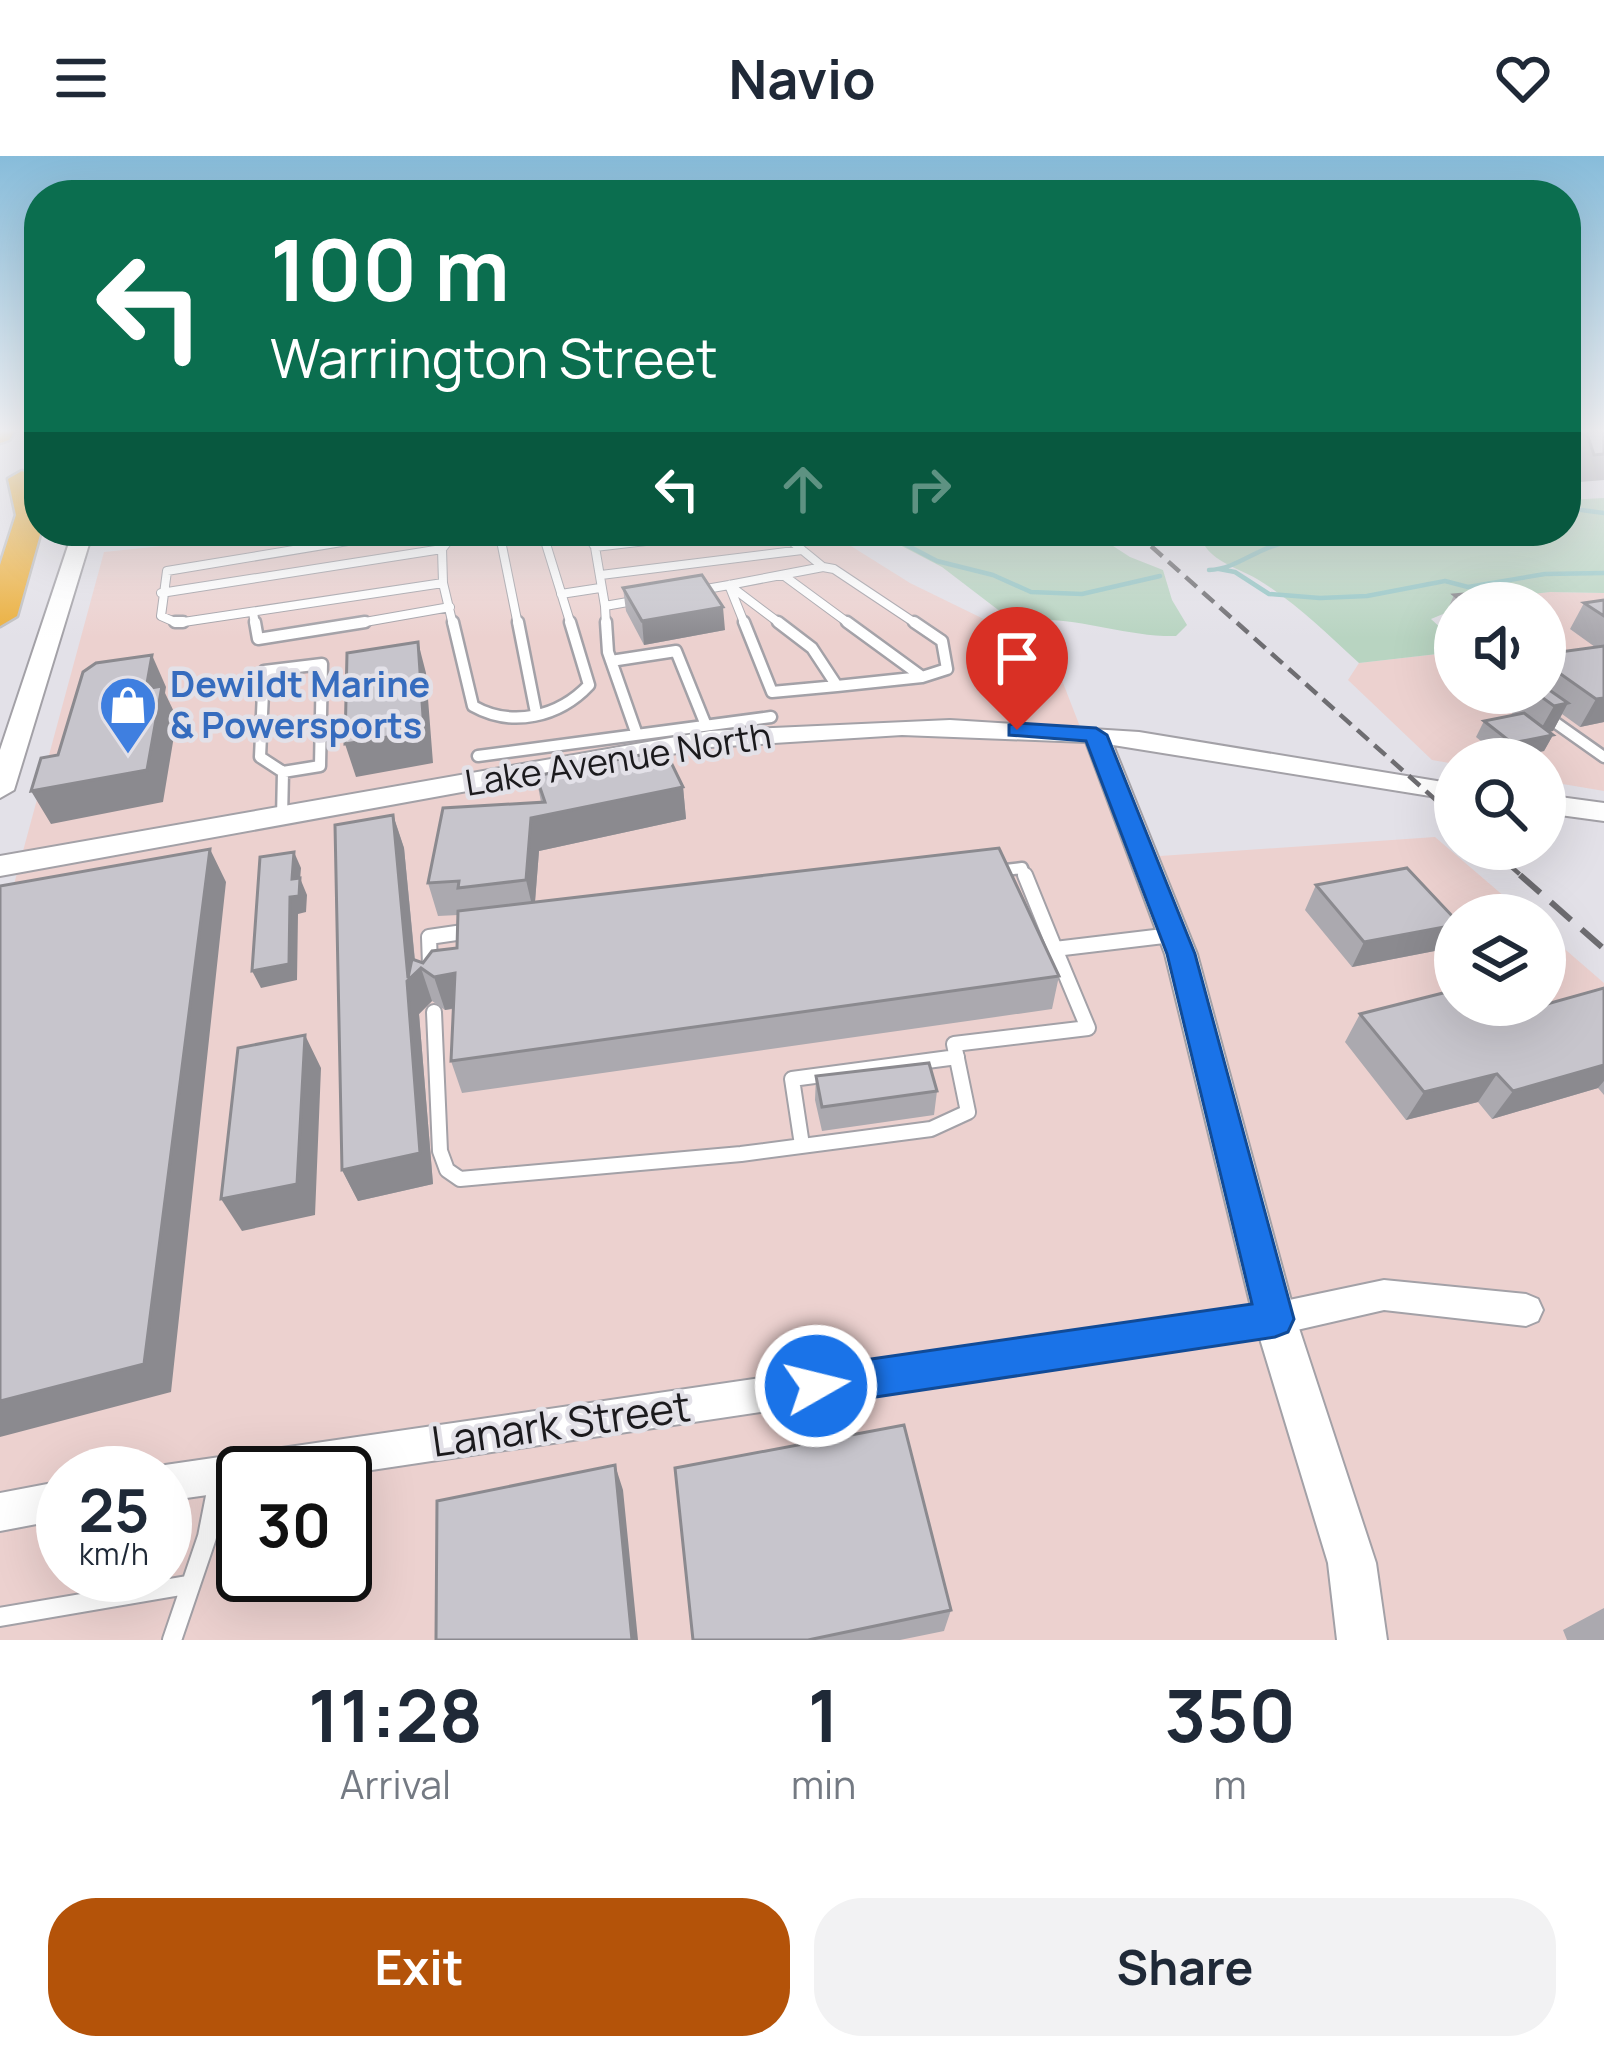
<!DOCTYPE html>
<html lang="en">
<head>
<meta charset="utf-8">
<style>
  body { margin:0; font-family:Manrope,sans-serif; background:#f2f2f3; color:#1f2937; height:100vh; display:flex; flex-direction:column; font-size:45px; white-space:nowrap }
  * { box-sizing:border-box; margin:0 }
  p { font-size:39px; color:#747a83 }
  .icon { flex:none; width:66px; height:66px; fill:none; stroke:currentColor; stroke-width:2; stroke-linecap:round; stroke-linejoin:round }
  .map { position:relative; height:1484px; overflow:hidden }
  .sheet { display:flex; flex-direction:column; background:#fff; flex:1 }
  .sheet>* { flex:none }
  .guide { position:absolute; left:24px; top:24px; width:1557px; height:366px; border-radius:48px; box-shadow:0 12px 48px #0002; background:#0b6e4f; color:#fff; overflow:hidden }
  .controls { position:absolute; left:1434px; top:426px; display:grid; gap:24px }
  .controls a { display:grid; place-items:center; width:132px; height:132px; border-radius:50%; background:#fff; box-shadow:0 12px 48px #0002; font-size:60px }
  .speed { position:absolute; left:36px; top:1290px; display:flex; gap:24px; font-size:60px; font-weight:700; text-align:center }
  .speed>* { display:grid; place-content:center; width:156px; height:156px; border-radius:50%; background:#fff; box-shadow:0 12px 48px #0002; line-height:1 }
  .speed small { font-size:30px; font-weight:400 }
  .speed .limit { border:6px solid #111; border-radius:18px; background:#fff; color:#111 }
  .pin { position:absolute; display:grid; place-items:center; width:102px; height:102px; color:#fff; margin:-123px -51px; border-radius:50% 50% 50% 0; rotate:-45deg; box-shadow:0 0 12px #0007 }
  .pin .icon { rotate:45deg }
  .me { position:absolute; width:132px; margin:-66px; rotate:82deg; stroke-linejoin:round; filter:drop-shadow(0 0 9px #0008) }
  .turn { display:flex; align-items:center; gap:42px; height:252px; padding:0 48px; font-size:54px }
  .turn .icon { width:156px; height:156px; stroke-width:2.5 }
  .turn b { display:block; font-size:84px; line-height:102px }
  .lanes { display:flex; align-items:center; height:114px; padding:0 48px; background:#0003; justify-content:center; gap:60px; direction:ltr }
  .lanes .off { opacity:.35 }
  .eta { display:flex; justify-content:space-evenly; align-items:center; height:204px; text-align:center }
  .eta b { font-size:72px; font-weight:700; line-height:84px }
  .cta { display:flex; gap:24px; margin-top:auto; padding:24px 48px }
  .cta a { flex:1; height:138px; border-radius:48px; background:#b45309; color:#fff; font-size:48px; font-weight:700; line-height:138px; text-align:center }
  .cta a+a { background:#f2f2f3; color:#1f2937 }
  header { display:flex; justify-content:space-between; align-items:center; height:156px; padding:0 48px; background:#fff; font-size:54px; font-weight:700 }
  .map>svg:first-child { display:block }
  .industrial { fill:#ecd1cf; fill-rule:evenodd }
  .green { fill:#b8d4c1 }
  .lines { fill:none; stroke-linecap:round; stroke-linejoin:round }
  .stream { stroke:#96c7c6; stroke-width:4.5 }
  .service-far3-casing { stroke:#a3a1a7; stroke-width:10 }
  .service-far2-casing { stroke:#a3a1a7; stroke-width:15 }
  .service-far1-casing { stroke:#a3a1a7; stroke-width:18 }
  .service-casing { stroke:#a3a1a7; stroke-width:22 }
  .minor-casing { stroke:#a3a1a7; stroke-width:4 }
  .tertiary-casing { stroke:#a3a1a7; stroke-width:4 }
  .motorway-casing { stroke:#bfbfc0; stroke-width:5 }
  .service-far3 { stroke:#fff; stroke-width:8 }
  .service-far2 { stroke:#fff; stroke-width:10 }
  .service-far1 { stroke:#fff; stroke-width:14 }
  .service { stroke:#fff; stroke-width:18 }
  .minor { fill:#fff; fill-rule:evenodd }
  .tertiary { fill:#fff; fill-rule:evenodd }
  .motorway { fill:#ebaf3c; fill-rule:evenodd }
  .rail-far1 { stroke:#6e6d71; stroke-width:4.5; stroke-dasharray:15 8; stroke-linecap:butt }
  .rail { stroke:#6e6d71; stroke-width:6; stroke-dasharray:27 14; stroke-linecap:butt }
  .wall { fill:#aba9af }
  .shaded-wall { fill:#8b8a8f }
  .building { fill:#c7c5cc; stroke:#8b8a8f; stroke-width:3 }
  .route { fill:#1a73e8; stroke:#114b97; stroke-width:3 }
  .labels { text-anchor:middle; stroke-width:9; stroke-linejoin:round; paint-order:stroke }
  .shop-label { font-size:36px; font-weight:bold; fill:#366cbe; stroke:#e3e1e8; text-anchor:start }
  .street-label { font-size:36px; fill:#1b1a1d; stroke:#e3e1e8 }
  .near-street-label { font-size:42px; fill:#1b1a1d; stroke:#e3e1e8 }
</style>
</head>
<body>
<header><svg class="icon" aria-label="menu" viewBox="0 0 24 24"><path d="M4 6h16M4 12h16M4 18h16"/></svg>Navio<svg class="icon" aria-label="heart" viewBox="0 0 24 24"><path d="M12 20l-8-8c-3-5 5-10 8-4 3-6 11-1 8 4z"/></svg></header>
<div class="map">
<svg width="1604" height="1484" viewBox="0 0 1604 1484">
  <rect width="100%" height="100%" fill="#e3e1e8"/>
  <path class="industrial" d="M308,375H827L910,427L1051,496L1131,702L1435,681L1526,759H1455V849H1545V776L1604,827V1484H0V780L104,396ZM63,1317H165V1419H63ZM243,1317H345V1419H243Z
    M1550,436L1604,437V635L1545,625V603H1455V608L1432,604L1348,524L1359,507L1455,496V537H1545V447H1471L1486,441Z"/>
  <path class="green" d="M1604,342V437L1550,436L1455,447V453L1431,463L1455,485V496L1359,507C1326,477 1295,446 1257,423C1237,411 1207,405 1200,379L1566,375V344Z
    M873,375H1090L1130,401L1163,414L1172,444L1187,469L1176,480C1120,481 1069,456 1014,466L942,411Z"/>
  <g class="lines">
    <path class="stream" d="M1566,352L1604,357
      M880,375L937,405L993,419L1031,436L1082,438L1160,420
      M1219,413L1235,416L1269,438L1320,442L1367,440L1445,425L1468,431L1545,418L1604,417
      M1209,414C1238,413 1257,391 1288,386C1347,376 1410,378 1470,375"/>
    <g class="service-far3-casing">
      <path id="service-far3" d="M408,375L167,415L161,460L177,467L443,427L453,469
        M499,375L518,469
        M542,375L571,469
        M585,375L595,391L731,375
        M779,375L823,411
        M595,391L605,450
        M442,393L456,375
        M601,419L802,394
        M783,419L851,469
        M729,429L782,469
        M729,429L745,469
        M729,429L823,411L834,413L918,469
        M695,435L729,429
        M161,437L442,393L443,427
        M561,438L600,432
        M253,456L255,469
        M348,469L450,451
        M606,469L605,450L639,444"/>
    </g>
    <g class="service-far2-casing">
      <path id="service-far2" d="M175,466H183
        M255,466L258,483L365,466
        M453,466L473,550C512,572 559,561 589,529L570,466
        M518,466L536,557
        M606,466L608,496L636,576
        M744,466L772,536L837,530
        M778,466L812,492L837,530
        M847,466L921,520
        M611,505L676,495L705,567
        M322,508L320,610L283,616L260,601L264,515Z
        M837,530L922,521L947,513L942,485L914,466
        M1546,560L1604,601
        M478,600L771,561
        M282,662L283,616
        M997,715L1022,712L1026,722"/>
    </g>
    <g class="service-far1-casing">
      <path id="service-far1" d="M1025,719L1055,793
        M430,809L429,781L470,775
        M434,856L440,995L447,1014L460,1023L741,998L931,973L968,956L954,888L1088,872L1055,793L1172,779
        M802,989L792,923L957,901"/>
    </g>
    <g class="service-casing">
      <path id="service" d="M0,1461L187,1429
        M172,1484L207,1381L218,1325"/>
    </g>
    <g class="minor-casing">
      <path id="minor" d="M1384,1124L1526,1138L1538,1143L1543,1154L1538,1165L1526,1170L1384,1154L1275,1179L345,1318L243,1317V1334L165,1345V1317H151L165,1309L1275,1147Z
        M63,1325V1363L0,1375V1337Z"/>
    </g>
    <g class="tertiary-casing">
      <path id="tertiary" d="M73,375H93L14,634L0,642V594Z
        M950,564L1139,576L1455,628V644L1113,589L1197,798L1296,1163L1376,1407L1387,1484H1337L1328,1407L1254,1163L1165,798L1086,586L902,579L710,591L0,720V700L710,575Z
        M1545,639L1604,647V665L1545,657Z"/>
    </g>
    <g class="motorway-casing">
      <path id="motorway" d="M0,275H15L9,284L0,287Z
        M22,315L36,323L41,375L17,460L0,470V409L16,359L8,323Z"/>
    </g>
    <use href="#service-far3" class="service-far3"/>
    <use href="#service-far2" class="service-far2"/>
    <use href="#service-far1" class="service-far1"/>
    <use href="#service" class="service"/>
    <use href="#minor" class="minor"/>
    <use href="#tertiary" class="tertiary"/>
    <use href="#motorway" class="motorway"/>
    <path class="rail-far1" d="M1134,375L1455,661
      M1491,693L1524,722"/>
    <path class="rail" d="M1520,719L1604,793"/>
  </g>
  <path class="wall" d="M1566,275H1604V324L1580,326Z
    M623,432L725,474L644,489L626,455Z
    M1454,439L1526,447H1455V471L1444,462Z
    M1604,444V566L1580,571L1562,558L1553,575L1549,576L1553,579L1544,595L1503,603L1476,581L1484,565L1514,559L1486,537H1545V498L1595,491L1570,473L1584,447Z
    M536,620L683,631L686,663L539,695L535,746L1059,820L1052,853L462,937L451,905L453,853L445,854L432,845L419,858L433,1028L358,1045L342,1014L393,659L404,692L415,804L423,807L457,792L458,759L438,760L428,727L541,646Z
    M1316,729L1455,763V776L1445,793L1352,811L1305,754Z
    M1604,832V939L1598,932L1492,963L1478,946L1406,964L1345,886L1360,858L1540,850Z
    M816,920L937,935L934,959L822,975L815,944Z
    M1604,1452V1484H1567L1563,1474Z
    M951,1454L944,1475L900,1484H693Z"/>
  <path class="shaded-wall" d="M723,451L725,474L644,489L642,465Z
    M418,486L426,517L433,607L356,621L345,588Z
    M152,499L166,531L165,537L177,562L163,646L51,668L31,635L146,533Z
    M1604,542V566L1580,571L1596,543Z
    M1568,547L1553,575L1538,578L1554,550Z
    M1553,579L1544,595L1504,603L1512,587Z
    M683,631L686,663L539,695L534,758L526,724L531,662Z
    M393,659L404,692L416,817L421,812L432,845L419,858L433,1028L358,1045L342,1014Z
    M210,693L226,726L171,1236L0,1281V1245Z
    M294,696L301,712L299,736L300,722L307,739L306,756L298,758L297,824L261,832L252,815L290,741Z
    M1455,769V776L1445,793L1352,811L1364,786Z
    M455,817L465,850L445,854L434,821Z
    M305,879L321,912L315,1059L242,1075L221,1043Z
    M1604,909V925L1598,932L1492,963L1513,935Z
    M1497,918L1478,946L1406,964L1424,936Z
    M615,1309L623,1334L638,1484H632Z"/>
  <path class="building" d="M1586,275H1604V298L1594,299Z
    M702,419L723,451L642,465L623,432Z
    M1508,434L1526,447H1464L1454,439Z
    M1604,444V460L1584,447Z
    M418,486L424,575L345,588L347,497Z
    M1604,490V542L1596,543L1545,507V498Z
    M152,499L146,533L162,530L147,614L31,635L41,602L58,599L83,516L96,507Z
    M1545,531L1568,547L1554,550L1536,537H1545Z
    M1524,557L1553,579L1512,587L1484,565Z
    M665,594L683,631L531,662L526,724L458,732L459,725L428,727L443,652L545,646L536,620Z
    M393,659L408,822L412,803L423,807L432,795L457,792L458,755L999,692L1059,820L451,905L455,817L434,821L421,812L407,825L420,997L342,1014L335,669Z
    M210,693L144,1208L0,1245V730Z
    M294,696L292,723L300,722L299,740L290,741L289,808L252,815L260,701Z
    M1407,712L1455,763V769L1364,786L1316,729Z
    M1604,832V909L1513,935L1497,918L1424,936L1360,858L1455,834V849L1540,850Z
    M305,879L297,1028L221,1043L238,892Z
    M929,907L937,935L822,951L816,920Z
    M904,1269L951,1454L808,1484H693L675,1312Z
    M615,1309L632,1484H436L437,1345Z"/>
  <linearGradient id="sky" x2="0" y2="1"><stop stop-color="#87bcda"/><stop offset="0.57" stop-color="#f2f2f5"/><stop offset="1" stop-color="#f2f2f5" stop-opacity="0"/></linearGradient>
  <rect width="1604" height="482" fill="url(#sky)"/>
  <path class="route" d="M1017,567L1096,572L1107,579L1195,798L1294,1163L1288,1176L1275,1181L816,1250L802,1244L796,1230L802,1216L816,1211L1252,1148L1167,798L1086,585L1009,579V569Z"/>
  <defs>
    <g id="shop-pin" transform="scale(3)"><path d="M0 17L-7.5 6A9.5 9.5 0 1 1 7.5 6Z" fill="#3f7fe0" stroke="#e3e1e8"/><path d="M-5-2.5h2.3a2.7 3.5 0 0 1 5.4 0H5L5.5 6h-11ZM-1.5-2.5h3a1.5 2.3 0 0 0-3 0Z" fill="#fff"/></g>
  </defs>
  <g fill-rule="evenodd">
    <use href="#shop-pin" x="128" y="549"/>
  </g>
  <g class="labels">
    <g class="shop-label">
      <text x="170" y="541">Dewildt Marine<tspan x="170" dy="41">&amp; Powersports</tspan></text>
    </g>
    <g class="street-label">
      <text transform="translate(618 603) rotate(-9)" y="13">Lake Avenue North</text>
    </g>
    <g class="near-street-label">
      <text transform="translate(561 1268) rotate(-8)" y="15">Lanark Street</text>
    </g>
  </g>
</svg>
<div class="controls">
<a><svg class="icon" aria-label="sound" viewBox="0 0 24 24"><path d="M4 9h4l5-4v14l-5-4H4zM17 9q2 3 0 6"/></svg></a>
<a><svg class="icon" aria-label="search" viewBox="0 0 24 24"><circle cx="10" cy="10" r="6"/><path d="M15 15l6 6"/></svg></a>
<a><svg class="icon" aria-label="layers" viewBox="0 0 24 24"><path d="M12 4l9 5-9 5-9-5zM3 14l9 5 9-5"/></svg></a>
</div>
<div class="speed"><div>25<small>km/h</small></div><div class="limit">30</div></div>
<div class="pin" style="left:1017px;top:574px;background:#d93025"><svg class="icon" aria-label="arrive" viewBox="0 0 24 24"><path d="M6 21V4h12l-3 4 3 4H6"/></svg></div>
<svg class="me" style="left:816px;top:1230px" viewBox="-20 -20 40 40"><circle r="17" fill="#1a73e8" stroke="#fff" stroke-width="3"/><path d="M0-11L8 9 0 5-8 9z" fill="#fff"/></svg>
<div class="guide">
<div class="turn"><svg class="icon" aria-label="left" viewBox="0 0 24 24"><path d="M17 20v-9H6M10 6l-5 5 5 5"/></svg><div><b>100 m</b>Warrington Street</div></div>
<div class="lanes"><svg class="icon" aria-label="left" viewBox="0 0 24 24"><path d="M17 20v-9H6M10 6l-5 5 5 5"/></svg><svg class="icon off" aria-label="ahead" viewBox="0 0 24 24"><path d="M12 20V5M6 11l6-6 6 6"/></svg><svg class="icon off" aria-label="right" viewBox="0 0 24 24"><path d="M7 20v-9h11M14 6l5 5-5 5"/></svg></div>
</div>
</div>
<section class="sheet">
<div class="eta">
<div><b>11:28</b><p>Arrival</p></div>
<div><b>1</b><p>min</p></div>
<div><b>350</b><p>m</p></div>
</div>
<div class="cta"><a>Exit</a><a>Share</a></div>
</section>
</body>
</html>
